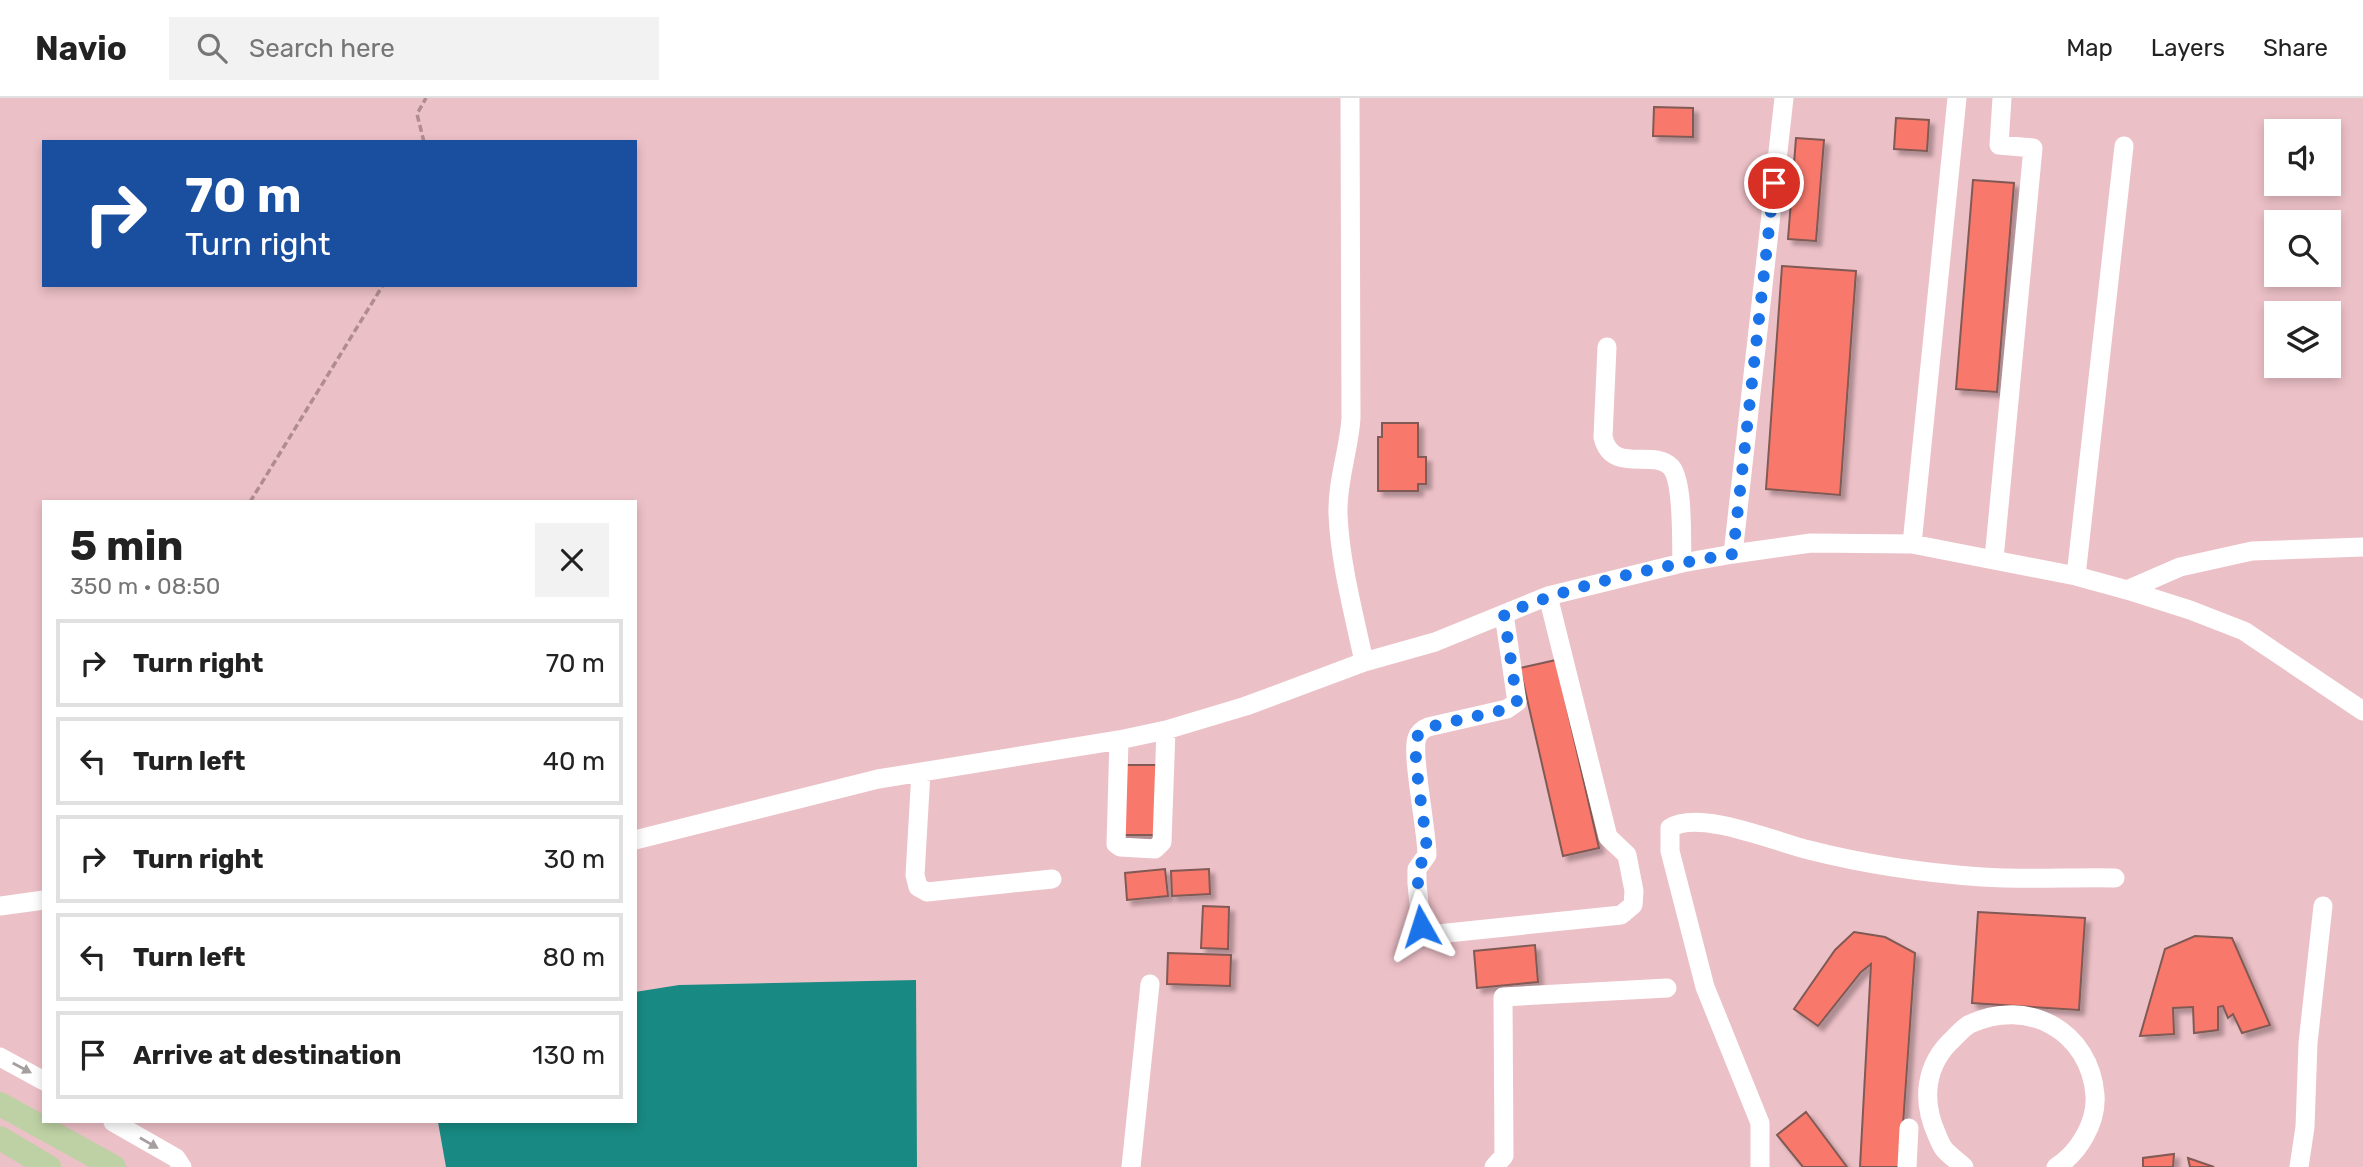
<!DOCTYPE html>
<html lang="en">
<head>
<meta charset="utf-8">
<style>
  body { margin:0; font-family:Rubik,sans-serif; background:#f2f2f2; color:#222; height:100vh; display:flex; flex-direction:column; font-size:26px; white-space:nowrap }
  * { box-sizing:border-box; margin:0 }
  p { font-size:23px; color:#767676 }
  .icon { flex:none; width:38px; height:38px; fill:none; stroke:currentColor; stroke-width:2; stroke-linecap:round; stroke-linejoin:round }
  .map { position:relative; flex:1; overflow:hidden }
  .details { position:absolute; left:42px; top:402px; width:595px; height:623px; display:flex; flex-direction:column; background:#fff; border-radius:0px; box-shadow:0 4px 10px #0003 }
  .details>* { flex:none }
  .banner { position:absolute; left:42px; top:42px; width:595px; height:147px; border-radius:0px; box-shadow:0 4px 10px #0003; background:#1a4fa0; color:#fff; overflow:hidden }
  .controls { position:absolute; left:2264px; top:21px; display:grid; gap:14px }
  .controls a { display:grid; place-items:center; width:77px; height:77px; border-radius:0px; background:#fff; box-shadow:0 4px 10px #0003; font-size:35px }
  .pin { position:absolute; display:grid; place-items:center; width:60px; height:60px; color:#fff; margin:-30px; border:4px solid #fff; border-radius:50%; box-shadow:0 2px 7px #0007 }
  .me { position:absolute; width:77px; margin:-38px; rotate:354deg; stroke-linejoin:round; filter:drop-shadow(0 0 5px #0008) }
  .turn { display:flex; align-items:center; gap:24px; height:147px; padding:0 28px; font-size:32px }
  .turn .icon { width:91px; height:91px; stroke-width:2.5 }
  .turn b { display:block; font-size:49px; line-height:60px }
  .round { display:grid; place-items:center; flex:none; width:74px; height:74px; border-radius:0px; background:#f2f2f2 }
  .summary { display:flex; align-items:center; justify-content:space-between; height:119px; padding:0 28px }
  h1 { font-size:42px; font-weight:700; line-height:52px }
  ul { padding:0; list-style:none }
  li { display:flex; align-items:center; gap:21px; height:88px; margin:0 14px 10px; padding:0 14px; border:4px solid #e0e0e0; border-radius:0px }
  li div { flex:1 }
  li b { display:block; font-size:26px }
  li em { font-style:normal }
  header { display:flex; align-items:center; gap:42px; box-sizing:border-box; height:98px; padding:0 35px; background:#fff; border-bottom:2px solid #e0e0e0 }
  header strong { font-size:33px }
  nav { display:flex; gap:38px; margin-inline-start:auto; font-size:24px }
  .search { width:490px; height:63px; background:#f2f2f2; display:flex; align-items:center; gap:18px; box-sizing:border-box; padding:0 24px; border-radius:0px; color:#767676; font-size:26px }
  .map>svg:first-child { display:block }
  .water { fill:#188a83 }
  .building { fill:#f8796c; stroke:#815a55; stroke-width:2; filter:url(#shadow) }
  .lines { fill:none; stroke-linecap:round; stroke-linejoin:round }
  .path { stroke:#b08c92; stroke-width:3.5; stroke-dasharray:7 3.5; stroke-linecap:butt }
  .minor { stroke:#fff; stroke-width:19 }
  .major { stroke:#bed1a4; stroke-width:24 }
  .oneway { fill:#a69e9f }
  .route { stroke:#1a73e8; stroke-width:12; stroke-dasharray:0 21.6 }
</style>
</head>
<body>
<header>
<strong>Navio</strong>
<div class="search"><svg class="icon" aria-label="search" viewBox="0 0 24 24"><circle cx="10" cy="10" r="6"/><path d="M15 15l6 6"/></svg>Search here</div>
<nav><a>Map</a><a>Layers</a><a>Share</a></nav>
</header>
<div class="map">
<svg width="2363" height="1069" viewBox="0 0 2363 1069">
  <defs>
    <filter id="shadow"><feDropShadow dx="5" dy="5" stdDeviation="2" flood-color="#0004"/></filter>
  </defs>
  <rect width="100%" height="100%" fill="#ecc0c7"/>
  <path class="water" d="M916,882L917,1069H446L438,1024H635V894L679,887Z"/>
  <path class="building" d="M1654,9L1693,10V39L1653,38Z
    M1896,20L1929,22L1927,53L1894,51Z
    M1796,40L1824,42L1816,143L1788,141Z
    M1973,82L2014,85L1997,294L1956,291Z
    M1782,168L1856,173L1840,397L1766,391Z
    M1382,325H1418V359H1426V386H1418V393H1378V339H1382Z
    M1556,562L1599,750L1563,758L1520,570Z
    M1120,667H1159V737H1120Z
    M1165,771L1168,798L1127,802L1125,775Z
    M1209,771L1210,796L1172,798L1171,773Z
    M1203,808L1229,809L1228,851L1201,850Z
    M1978,814L2085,820L2079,912L1972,905Z
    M1854,834L1885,839L1915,855L1900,1069H1860L1871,866L1861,874L1818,928L1794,911L1835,852Z
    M2195,838L2232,840L2270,927L2242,935L2233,916L2228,920L2223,908L2218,909V932L2194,935L2193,909L2173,910L2174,936L2140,938L2165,851Z
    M1535,847L1538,884L1477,890L1474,853Z
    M1168,855L1231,857L1230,888L1167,886Z
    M1806,1014L1847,1069H1803L1777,1037Z
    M2174,1056L2173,1069H2143V1060Z
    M2188,1060L2214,1069H2190Z"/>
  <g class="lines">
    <path class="path" d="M424,44L417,16L426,0
      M250,404L383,187"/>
    <path class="minor" d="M1350,0L1351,320C1349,352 1337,383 1338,416C1340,465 1354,516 1364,564
      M1607,249L1603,339C1612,377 1653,350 1671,369C1684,384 1681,444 1682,465
      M1912,446L1957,0
      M1733,456L1784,0
      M1994,461L2033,50L1999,47L2002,0
      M2076,478L2124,48
      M2127,492L2190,512L2244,533L2363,613
      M1504,516L1517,604L1507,611L1428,629C1423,631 1419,634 1417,640C1411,655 1427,733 1427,757L1417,771V785L1421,828L1428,837L1621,817L1633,807L1634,793L1627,757L1608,739L1548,498
      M1119,642L1116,746L1120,749L1155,751L1162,744L1166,632
      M921,674L915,777L918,789L927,794L1052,781
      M635,742L878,681L1119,642L1166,632L1246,608L1364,564L1435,544L1548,498L1682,465L1733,456L1811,445L1912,446L2076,478L2127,492L2180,469L2252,453L2363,449
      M0,808L44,802
      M0,959L44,983
      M113,1024L176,1060L182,1069
      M1131,1069L1150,886
      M1494,1069L1504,1058L1503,899L1667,890
      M1760,1069V1025L1705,889L1670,753V730C1699,711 1776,744 1809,752C1864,766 1925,775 1982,779C2026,782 2071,779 2115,780
      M1907,1069L1909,1030
      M1964,1069C1958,1063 1950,1058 1944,1051C1941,1047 1939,1042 1937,1037C1921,1002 1925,966 1954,940C1959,935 1964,929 1970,926C2028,899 2090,933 2095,997C2097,1024 2079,1055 2056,1069
      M2299,1069L2305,1029L2308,945L2323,808"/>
    <path class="major" d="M0,1006L114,1069
      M0,1040L49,1069"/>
  </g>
  <defs><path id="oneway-solid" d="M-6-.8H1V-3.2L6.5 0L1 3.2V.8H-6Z" transform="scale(1.75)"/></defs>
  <g class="oneway">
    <use href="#oneway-solid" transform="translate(22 970) rotate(28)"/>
    <use href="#oneway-solid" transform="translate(149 1045) rotate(30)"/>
  </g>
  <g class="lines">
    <path class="route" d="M1421,828L1417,771L1427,757C1427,733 1411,656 1417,640C1419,633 1423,631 1429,629L1507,611L1517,604L1504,516C1577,486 1655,469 1733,456L1774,85"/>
  </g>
</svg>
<div class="controls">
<a><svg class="icon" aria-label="sound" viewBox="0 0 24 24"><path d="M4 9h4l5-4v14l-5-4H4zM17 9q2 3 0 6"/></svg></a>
<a><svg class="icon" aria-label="search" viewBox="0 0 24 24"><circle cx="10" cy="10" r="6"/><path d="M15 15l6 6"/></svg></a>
<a><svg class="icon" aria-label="layers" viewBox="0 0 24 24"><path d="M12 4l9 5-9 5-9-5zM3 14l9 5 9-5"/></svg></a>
</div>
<div class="pin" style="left:1774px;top:85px;background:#d93025"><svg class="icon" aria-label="arrive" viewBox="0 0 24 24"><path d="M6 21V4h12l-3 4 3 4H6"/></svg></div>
<svg class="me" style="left:1421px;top:828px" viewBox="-20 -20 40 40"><path d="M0-17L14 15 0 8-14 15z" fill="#1a73e8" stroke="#fff" stroke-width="4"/></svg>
<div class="banner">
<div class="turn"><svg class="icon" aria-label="right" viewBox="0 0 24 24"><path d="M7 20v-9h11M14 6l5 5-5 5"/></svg><div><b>70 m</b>Turn right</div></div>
</div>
<section class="details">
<div class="summary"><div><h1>5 min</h1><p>350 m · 08:50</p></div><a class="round"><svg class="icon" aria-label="close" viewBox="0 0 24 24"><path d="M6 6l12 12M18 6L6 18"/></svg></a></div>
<ul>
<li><svg class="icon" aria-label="right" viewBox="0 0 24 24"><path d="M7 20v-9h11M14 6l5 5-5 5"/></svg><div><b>Turn right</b></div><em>70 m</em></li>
<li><svg class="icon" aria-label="left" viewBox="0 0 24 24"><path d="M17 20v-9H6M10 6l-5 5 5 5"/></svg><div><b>Turn left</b></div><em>40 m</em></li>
<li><svg class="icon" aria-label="right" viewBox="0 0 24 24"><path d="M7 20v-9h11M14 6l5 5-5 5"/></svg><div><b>Turn right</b></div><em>30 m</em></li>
<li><svg class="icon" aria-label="left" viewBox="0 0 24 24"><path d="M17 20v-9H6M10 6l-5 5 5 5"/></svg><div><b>Turn left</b></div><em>80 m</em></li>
<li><svg class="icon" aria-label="arrive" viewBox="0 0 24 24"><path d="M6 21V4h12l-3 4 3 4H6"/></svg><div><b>Arrive at destination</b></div><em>130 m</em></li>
</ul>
</section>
</div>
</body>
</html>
